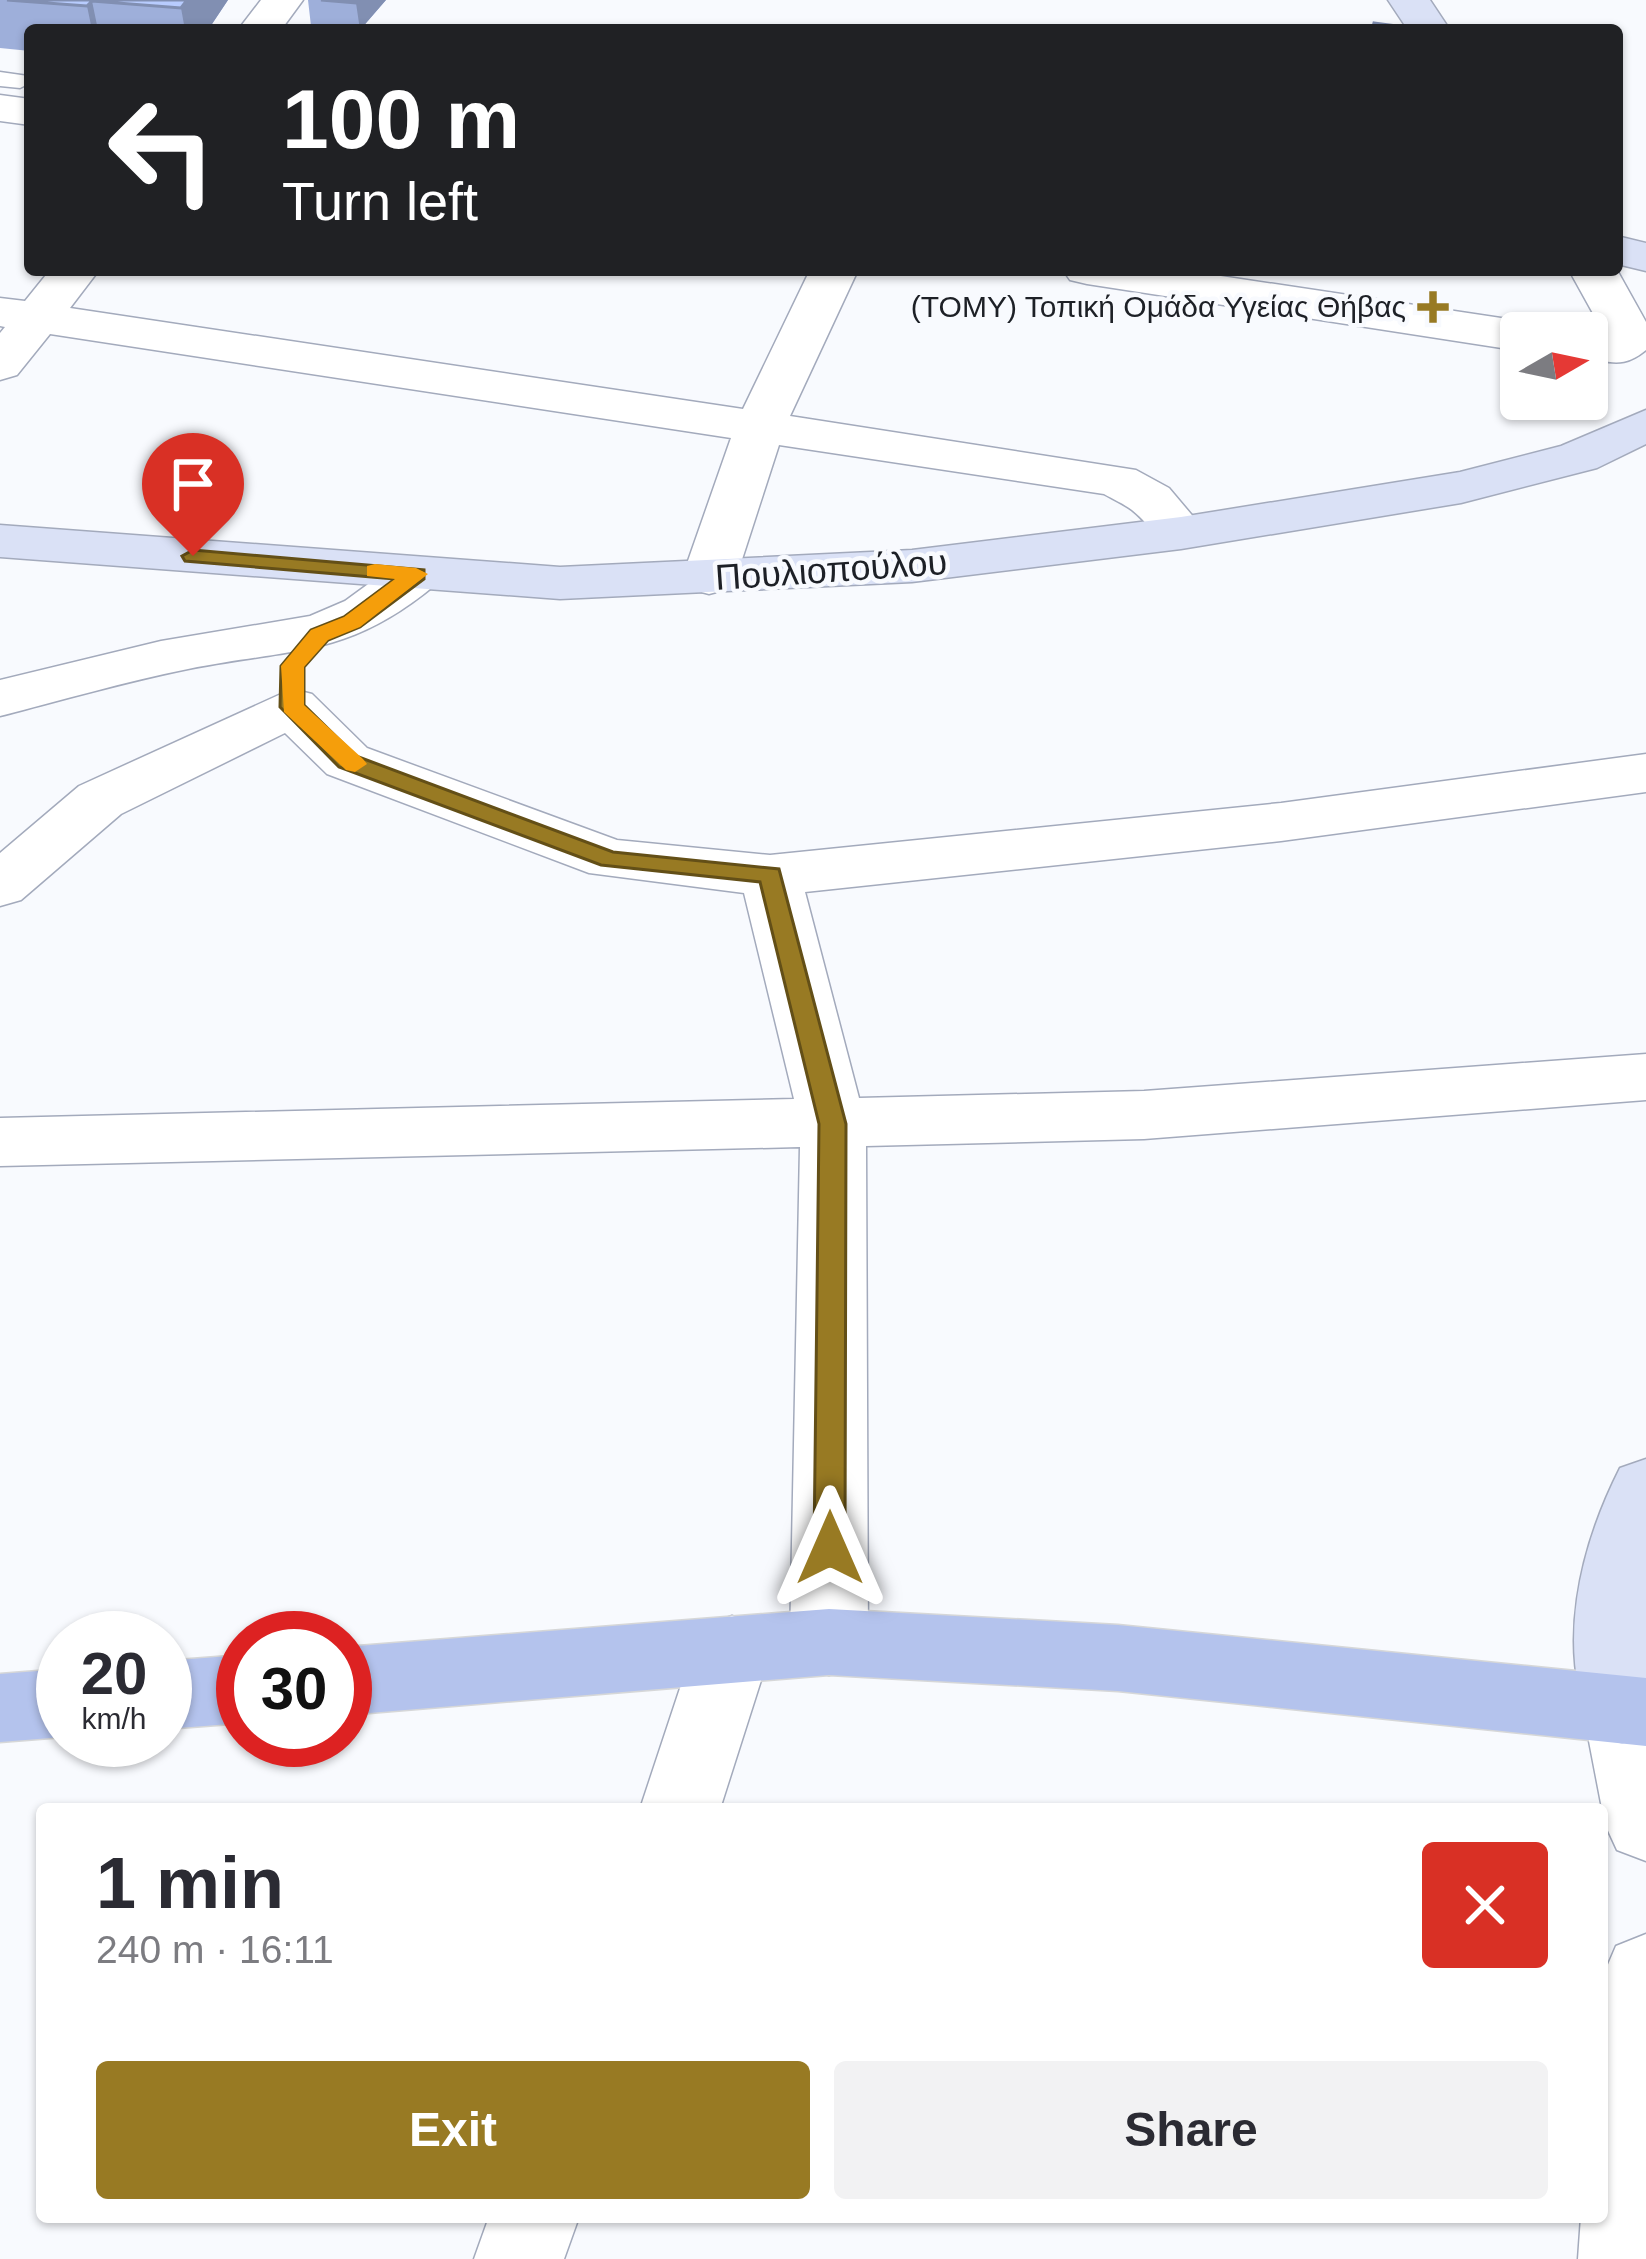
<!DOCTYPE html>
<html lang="en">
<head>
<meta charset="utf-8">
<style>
  body { margin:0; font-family:Helvetica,sans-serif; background:#f2f2f3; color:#2b2b33; height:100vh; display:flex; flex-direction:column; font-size:45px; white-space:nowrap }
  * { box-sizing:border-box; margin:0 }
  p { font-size:39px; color:#7c7c81 }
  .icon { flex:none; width:66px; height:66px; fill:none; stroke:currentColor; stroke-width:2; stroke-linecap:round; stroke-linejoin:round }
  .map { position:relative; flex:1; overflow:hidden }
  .panel { position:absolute; left:36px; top:1803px; width:1572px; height:420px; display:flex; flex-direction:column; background:#fff; border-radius:12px; box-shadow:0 3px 9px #0004 }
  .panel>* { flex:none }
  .hud { position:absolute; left:24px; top:24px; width:1599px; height:252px; border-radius:12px; box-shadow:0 3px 9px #0004; background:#202124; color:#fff; overflow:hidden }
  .needle { width:78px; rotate:81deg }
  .buttons { position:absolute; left:1500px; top:312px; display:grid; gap:24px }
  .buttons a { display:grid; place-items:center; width:108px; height:108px; border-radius:12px; background:#fff; box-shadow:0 3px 9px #0004; font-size:60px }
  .speed { position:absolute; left:36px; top:1611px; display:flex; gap:24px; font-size:60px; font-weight:700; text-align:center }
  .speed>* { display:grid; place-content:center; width:156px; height:156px; border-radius:50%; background:#fff; box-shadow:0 3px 9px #0004; line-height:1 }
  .speed small { font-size:30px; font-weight:400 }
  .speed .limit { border:18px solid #d22; background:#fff; color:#111 }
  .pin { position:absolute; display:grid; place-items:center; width:102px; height:102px; color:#fff; margin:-123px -51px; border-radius:50% 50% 50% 0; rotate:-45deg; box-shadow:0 0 12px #0007 }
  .pin .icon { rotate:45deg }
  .me { position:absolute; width:132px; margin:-66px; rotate:0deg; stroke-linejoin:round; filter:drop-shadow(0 0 9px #0008) }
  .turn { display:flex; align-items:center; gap:42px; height:252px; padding:0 60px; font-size:54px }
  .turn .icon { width:156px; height:156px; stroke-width:2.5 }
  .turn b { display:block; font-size:84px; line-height:102px }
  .round { display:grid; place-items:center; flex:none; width:126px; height:126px; border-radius:12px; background:#f2f2f3 }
  .summary { display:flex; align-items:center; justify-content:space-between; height:204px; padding:0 60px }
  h1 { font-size:72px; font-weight:800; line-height:90px }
  .button { display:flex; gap:24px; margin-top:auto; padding:24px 60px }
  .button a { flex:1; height:138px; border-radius:12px; background:#987a23; color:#fff; font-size:48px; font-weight:800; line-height:138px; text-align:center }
  .button a+a { background:#f2f2f3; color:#2b2b33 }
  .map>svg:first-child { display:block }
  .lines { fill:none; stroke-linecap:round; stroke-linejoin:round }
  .lane-casing { stroke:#a3aabc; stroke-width:3 }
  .street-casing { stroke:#a3aabc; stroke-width:3 }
  .secondary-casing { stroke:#a3aabc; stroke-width:3 }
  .primary-casing { stroke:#d6d7d8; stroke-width:3 }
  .lane { fill:#fff; fill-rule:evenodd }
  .street { fill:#fff; fill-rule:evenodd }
  .secondary { fill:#dae1f6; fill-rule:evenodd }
  .primary { fill:#b4c3ed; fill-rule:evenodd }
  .wall { fill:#9eafda }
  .shaded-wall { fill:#818fb2 }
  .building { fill:#b8ccfe; stroke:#818fb2; stroke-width:3 }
  .route { fill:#987a23; stroke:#634f17; stroke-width:3 }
  .slow { fill:#f59e0b }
  .poi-dot { fill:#987a23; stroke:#f8fafe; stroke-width:4.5 }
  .labels { text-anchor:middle; stroke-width:9; stroke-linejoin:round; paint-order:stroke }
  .far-poi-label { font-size:30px; fill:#1d2026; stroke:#f8fafe; text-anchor:end }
  .street-label { font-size:36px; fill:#1d2026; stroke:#f8fafe }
</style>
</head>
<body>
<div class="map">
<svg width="1646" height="2259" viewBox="0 0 1646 2259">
  <rect width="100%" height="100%" fill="#f8fafe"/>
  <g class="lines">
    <g class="lane-casing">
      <path id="lane" d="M0,72L28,76L30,83L20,88L0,86Z"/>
    </g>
    <g class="street-casing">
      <path id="street" d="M261,0H303L281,30H238Z
        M0,95L30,99V125L0,121Z
        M50,270H99L70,308L743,409L810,270H858L790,416L1136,470L1169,488L1207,533L1200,544C1156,555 1160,532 1132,510C1124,504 1113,499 1104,494L779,445L736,578L728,589L709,594L690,589L682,578L731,438L50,334L17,375L0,380V333L5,327L0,326V298L25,301Z
        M1063,270H1181L1521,321L1538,326L1543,333H1521V351L1087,284L1070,280Z
        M1569,270H1617L1646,322V350C1630,363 1619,365 1599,360L1592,350L1605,335Z
        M416,558L435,563L443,574L435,585C347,658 292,648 188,669C124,682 62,700 0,716V680L161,641L310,616L345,601L397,563Z
        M292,689L312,694L367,748L617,840L770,855L1281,803L1646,754V792L1281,841L805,892L859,1098L1144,1091L1646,1054V1100L1144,1139L866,1146L868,1642L856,1665L829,1675L802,1665L790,1642L800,1147L0,1166V1118L794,1099L744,893L589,873L327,774L285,733L121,814L21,900L0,906V853L79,786Z
        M732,1616L759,1626L771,1649L720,1809H640L693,1649L705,1626Z
        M1622,1676L1646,1684V1861L1617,1850L1605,1824L1583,1710L1594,1686Z
        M1646,1934V2259H1578L1581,2217H1602L1604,1974L1616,1946Z
        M489,2217H579L564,2259H474Z"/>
    </g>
    <g class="secondary-casing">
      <path id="secondary" d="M1388,0H1430L1450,30H1408Z
        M1617,236L1646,243V271L1617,264Z
        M1646,410V444L1597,468L1461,503L1181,549L912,582L560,599L0,557V525L560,567L912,550L1181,517L1460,472L1561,446Z
        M1646,1459V1736L1622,1744L1594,1734C1554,1650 1580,1547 1620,1468Z"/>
    </g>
    <g class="primary-casing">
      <path id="primary" d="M829,1609L1118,1625L1646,1678V1746L1118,1691L829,1675L345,1715V1647Z
        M243,1655V1723L165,1729V1661Z
        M63,1669V1737L0,1742V1674Z"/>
    </g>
    <use href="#lane" class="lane"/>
    <use href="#street" class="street"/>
    <use href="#secondary" class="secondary"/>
    <use href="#primary" class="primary"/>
  </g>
  <path class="wall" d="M0,0H228L208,30H30V51L0,48Z
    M308,0H386L360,30L311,26Z"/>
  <path class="shaded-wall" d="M187,0H228L208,30H185L181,8Z
    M359,0H386L360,30L356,3Z
    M92,1L98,30H92L87,6Z"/>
  <path class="building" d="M7,0H187L181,8L92,1L87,6Z
    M321,0H359L356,3Z
    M1374,23L1427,30H1372Z"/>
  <path class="route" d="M193,550L424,570V579L360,627L328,640L304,667V705L356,756L613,852L779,869L846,1124L845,1548L841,1557L830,1561L819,1557L814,1548L819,1124L760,882L601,865L339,767L280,707L281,666L311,630L344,617L395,579L185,561L182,556Z"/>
  <path class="slow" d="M375,564L416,568L428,574L360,627L328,640L304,667V705L363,759L367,764L355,772L346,770L284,712L281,666L311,630L344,617L395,579L367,576V566Z"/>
  <path class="poi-dot" d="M1427 289h12v12h12v12h-12v12h-12v-12h-12v-12h12z"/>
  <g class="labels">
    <g class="far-poi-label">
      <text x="1406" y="317">(ΤΟΜΥ) Τοπική Ομάδα Υγείας Θήβας</text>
    </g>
    <g class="street-label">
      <text transform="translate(831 569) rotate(-4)" y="13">Πουλιοπούλου</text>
    </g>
  </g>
</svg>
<div class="buttons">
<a><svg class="needle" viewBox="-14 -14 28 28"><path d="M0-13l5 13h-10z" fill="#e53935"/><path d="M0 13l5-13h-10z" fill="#7c7c81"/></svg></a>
</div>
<div class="speed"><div>20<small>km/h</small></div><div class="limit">30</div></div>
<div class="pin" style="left:193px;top:556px;background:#d93025"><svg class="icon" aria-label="arrive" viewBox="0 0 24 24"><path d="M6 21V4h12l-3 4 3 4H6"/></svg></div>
<svg class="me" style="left:830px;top:1548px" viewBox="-20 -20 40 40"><path d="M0-17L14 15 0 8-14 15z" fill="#987a23" stroke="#fff" stroke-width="4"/></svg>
<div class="hud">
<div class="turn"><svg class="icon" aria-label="left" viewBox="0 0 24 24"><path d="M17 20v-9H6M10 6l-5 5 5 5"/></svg><div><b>100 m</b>Turn left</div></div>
</div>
<section class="panel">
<div class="summary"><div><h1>1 min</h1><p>240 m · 16:11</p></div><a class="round" style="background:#d93025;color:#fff"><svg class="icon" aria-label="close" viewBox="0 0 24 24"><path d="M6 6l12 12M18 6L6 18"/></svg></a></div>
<div class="button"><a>Exit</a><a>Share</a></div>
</section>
</div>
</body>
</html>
